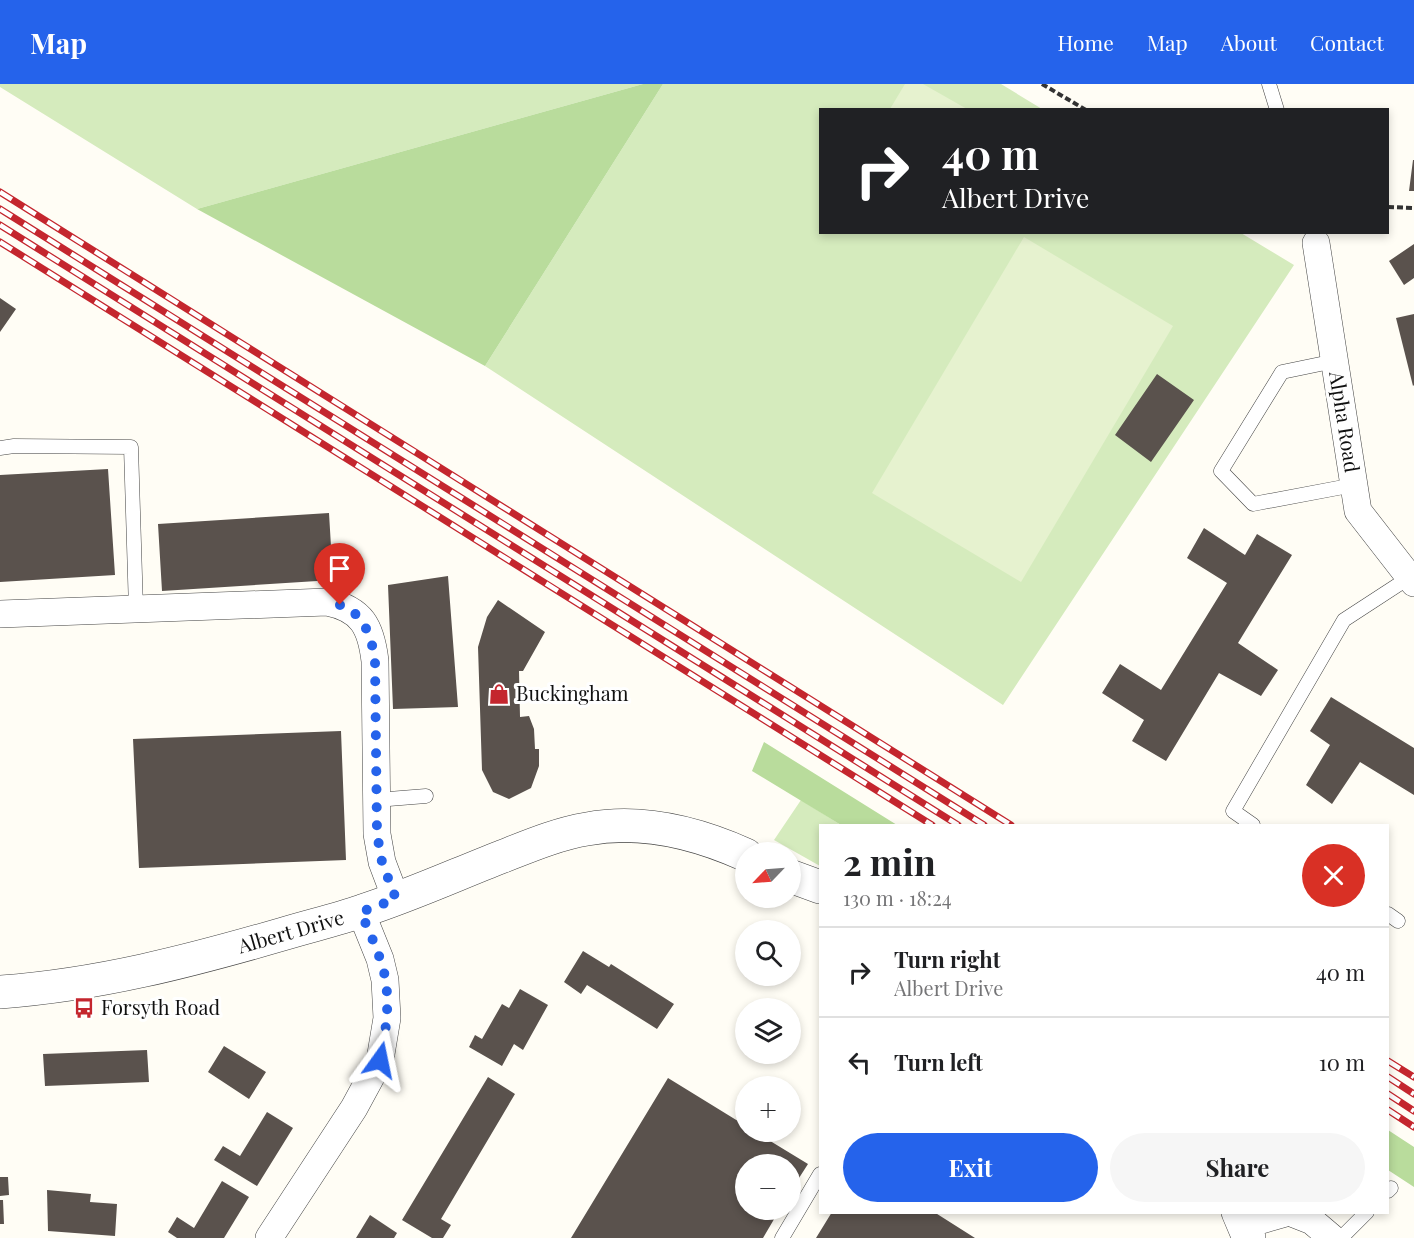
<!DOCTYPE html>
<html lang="en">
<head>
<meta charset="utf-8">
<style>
  body { margin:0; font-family:"Playfair Display",serif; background:#f6f6f6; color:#202124; height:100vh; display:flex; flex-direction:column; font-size:22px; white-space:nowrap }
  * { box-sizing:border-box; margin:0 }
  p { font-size:20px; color:#757577 }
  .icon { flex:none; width:33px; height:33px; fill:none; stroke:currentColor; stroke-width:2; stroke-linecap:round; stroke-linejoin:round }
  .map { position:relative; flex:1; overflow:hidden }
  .panel { position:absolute; left:819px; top:740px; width:570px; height:390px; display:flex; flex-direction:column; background:#fff; border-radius:0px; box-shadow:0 3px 9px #0003 }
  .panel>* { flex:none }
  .guide { position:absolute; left:819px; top:24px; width:570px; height:126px; border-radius:0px; box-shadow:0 3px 9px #0003; background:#202124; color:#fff; overflow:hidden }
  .needle { width:39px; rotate:245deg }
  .tools { position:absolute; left:735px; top:758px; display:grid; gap:12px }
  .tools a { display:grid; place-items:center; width:66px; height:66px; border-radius:50%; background:#fff; box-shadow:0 3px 9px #0003; font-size:30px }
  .pin { position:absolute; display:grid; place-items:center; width:51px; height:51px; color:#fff; margin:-62px -26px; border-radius:50% 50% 50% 0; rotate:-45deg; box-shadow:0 0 6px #0007 }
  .pin .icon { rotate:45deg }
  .me { position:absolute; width:66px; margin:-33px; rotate:12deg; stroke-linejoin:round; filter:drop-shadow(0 0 4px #0008) }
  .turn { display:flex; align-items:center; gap:21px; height:126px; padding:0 24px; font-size:27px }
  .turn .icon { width:78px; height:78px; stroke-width:2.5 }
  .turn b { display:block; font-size:42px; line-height:51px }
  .round { display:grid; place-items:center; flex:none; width:63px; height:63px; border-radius:32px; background:#f6f6f6 }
  .headline { display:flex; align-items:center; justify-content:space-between; height:102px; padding:0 24px }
  h1 { font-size:36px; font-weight:700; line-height:45px }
  .action { display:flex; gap:12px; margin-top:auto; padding:12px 24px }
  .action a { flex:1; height:69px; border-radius:36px; background:#2563eb; color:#fff; font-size:24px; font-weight:700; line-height:69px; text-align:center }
  .action a+a { background:#f6f6f6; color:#202124 }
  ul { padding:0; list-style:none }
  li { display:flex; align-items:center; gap:18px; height:90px; padding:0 24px; border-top:2px solid #e0e0e0 }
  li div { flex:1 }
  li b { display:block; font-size:22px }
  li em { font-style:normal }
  header { display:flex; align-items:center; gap:36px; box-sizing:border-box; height:84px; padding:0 30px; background:#2563eb; color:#fff }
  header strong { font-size:28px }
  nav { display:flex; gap:33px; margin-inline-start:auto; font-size:21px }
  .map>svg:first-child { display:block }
  .green { fill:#d5ebbd }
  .forest { fill:#b9dc9c }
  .pitch { fill:#e6f2cf }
  .building { fill:#5a524d }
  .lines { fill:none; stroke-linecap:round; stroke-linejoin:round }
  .service-casing { stroke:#444; stroke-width:15 }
  .minor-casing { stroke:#444; stroke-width:28 }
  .tertiary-casing { stroke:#444; stroke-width:34 }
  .path { stroke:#333; stroke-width:4; stroke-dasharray:6 3; stroke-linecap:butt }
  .service { stroke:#fff; stroke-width:14 }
  .minor { stroke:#fff; stroke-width:27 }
  .tertiary { stroke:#fff; stroke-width:33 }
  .rail-casing { stroke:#c4262e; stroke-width:7 }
  .rail { stroke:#fff; stroke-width:4.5; stroke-dasharray:14; stroke-linecap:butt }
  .route { stroke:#2563eb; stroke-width:10; stroke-dasharray:0 18 }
  .labels { text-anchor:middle; stroke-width:6; stroke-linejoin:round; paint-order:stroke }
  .street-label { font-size:20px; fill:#111; stroke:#fff }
  .poi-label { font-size:20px; fill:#111; stroke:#fff; text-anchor:start }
</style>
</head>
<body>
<header>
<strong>Map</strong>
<nav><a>Home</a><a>Map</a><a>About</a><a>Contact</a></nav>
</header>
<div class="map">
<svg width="1414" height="1154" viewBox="0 0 1414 1154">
  <rect width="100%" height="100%" fill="#fffdf5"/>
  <path class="green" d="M0,0H643L197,125L0,3Z
    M663,0H1001L1042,25L820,26V148L1241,149L1294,181L1003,621L485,282Z
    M801,716L841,741H820V782L774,756Z"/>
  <path class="forest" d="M643,0H663L485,282L197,125Z
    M764,658L897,741H841L752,687Z
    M1388,1046L1414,1063V1103L1388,1086Z"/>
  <path class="pitch" d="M905,0H923L967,25H890Z
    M1024,153L1173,242L1021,498L872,409Z"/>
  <path class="building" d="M1413,76H1414V107H1409Z
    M1414,160V194L1404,201L1389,177Z
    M0,214L16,225L0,248Z
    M1414,230V301L1413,302L1396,234Z
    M1157,290L1194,316L1151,378L1115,351Z
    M108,385L115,491L0,498V391Z
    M329,429L333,496L162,507L158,440Z
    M1204,444L1245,471L1257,450L1292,471L1238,559L1278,586L1261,612L1219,589L1166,677L1132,657L1144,636L1102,609L1120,580L1161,606L1227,499L1187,474Z
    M448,492L458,623L393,625L388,501Z
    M498,516L545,548L523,587H519L520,633L529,632L534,645L535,665H539V682L531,704L509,715L493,708L482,686L478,563L487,533Z
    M1331,613L1414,664V711L1360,678L1332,720L1306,701L1330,661L1310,647Z
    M341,647L346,776L139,784L133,655Z
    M583,867L609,883L611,880L674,920L657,945L587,901L581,910L564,898Z
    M520,905L548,921L523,966L514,960L502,982L469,963L475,951L482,955L502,920L509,924Z
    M224,962L266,988L249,1015L208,988Z
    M147,966L149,998L45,1002L43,970Z
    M488,993L515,1010L441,1135L451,1141L443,1154H432L402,1136Z
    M668,994L746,1042V1047H754L808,1080L790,1108V1080H746V1125H780L763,1154H571Z
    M267,1028L293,1044L257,1102L214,1076L223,1062L240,1072Z
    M0,1093H8L9,1111L0,1112Z
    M222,1097L249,1113L224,1154H177L168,1148L177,1133L194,1144Z
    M47,1106L91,1110L90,1118L117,1120L115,1152L48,1147Z
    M0,1116H3L4,1140H0Z
    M832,1128H934L975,1154H816Z
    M370,1131L397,1149L394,1154H356Z"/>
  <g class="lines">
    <g class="service-casing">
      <path id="service" d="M1269,0L1277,26
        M1335,277L1282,288L1221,387L1253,420L1354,401
        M0,364L14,362L131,363L136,525
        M376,716L426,712
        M1253,741L1233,727L1344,536L1410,493
        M1388,830L1398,837
        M1388,1107L1391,1104
        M782,1154L820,1090
        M1341,1154L1367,1128"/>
    </g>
    <g class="minor-casing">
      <path id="minor" d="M1316,159L1358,427L1414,499
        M0,530L327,518C362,525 371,543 375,577L377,750L382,778L396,815
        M1289,1128L1312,1137L1332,1154
        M1244,1141L1289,1128
        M269,1154L354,1024L380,976L387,934L385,896L380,875L361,828"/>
    </g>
    <g class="tertiary-casing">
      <path id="tertiary" d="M790,792L820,803
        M0,908C98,901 190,877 283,850C309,842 336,836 362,827C409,812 455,791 501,773C529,762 557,750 587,745C640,735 697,749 746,771
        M1238,1128L1249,1154"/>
    </g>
    <path class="path" d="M1042,0L1086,26
      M1388,123L1414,124"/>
    <use href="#service" class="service"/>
    <use href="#minor" class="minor"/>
    <use href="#tertiary" class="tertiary"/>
    <g class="rail-casing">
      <path id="rail" d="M0,108L1011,741
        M0,125L984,741
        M0,141L958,741
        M0,158L932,741
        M1388,977L1414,993
        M1388,993L1414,1010
        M1388,1010L1414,1027
        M1388,1026L1414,1043"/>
    </g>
    <use href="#rail" class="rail"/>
  </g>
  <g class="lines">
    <path class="route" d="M340,521C364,529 372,554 375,577L377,750L382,778L396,815L361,828C367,844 375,859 380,875C392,907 387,943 380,976"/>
  </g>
  <defs>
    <g id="shop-bare" transform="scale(1.62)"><path d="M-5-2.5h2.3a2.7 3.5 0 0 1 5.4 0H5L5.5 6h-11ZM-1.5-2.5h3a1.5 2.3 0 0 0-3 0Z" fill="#c4262e" stroke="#fff" stroke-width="2.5" paint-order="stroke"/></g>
    <g id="bus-bare" transform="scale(1.62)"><path d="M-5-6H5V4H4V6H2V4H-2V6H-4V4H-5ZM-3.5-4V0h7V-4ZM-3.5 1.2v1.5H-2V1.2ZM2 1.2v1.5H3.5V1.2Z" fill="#c4262e" stroke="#fff" stroke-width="2.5" paint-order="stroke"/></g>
  </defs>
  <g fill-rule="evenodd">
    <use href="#shop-bare" x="499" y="610"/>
    <use href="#bus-bare" x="84" y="924"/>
  </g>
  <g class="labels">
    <g class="street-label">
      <text transform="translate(1344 338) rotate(81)" y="7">Alpha Road</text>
      <text transform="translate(291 848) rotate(-16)" y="7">Albert Drive</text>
    </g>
    <g class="poi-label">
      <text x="516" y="617">Buckingham</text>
      <text x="101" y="931">Forsyth Road</text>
    </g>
  </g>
</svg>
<div class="tools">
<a><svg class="needle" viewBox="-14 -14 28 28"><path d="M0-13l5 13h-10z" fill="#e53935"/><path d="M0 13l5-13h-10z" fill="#757577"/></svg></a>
<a><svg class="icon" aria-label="search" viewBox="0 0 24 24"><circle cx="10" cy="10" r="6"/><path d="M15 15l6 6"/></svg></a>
<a><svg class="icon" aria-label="layers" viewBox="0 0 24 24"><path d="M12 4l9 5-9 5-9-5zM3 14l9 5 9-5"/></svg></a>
<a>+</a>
<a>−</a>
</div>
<div class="pin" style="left:340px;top:521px;background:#d93025"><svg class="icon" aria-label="arrive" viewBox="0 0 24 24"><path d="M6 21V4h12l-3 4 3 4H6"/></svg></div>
<svg class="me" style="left:380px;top:976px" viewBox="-20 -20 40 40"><path d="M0-17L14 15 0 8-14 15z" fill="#2563eb" stroke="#fff" stroke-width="4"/></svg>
<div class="guide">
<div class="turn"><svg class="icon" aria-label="right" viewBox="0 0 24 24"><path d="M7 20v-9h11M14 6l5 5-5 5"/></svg><div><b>40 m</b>Albert Drive</div></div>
</div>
<section class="panel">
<div class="headline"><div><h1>2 min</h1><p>130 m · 18:24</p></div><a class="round" style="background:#d93025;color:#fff"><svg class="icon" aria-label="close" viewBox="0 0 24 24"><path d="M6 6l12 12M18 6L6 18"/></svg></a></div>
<ul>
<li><svg class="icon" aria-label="right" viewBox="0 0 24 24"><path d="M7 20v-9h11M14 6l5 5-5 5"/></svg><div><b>Turn right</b><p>Albert Drive</p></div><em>40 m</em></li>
<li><svg class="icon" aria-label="left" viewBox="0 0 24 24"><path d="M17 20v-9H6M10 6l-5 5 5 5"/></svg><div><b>Turn left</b></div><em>10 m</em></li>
</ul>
<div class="action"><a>Exit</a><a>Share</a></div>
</section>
</div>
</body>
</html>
